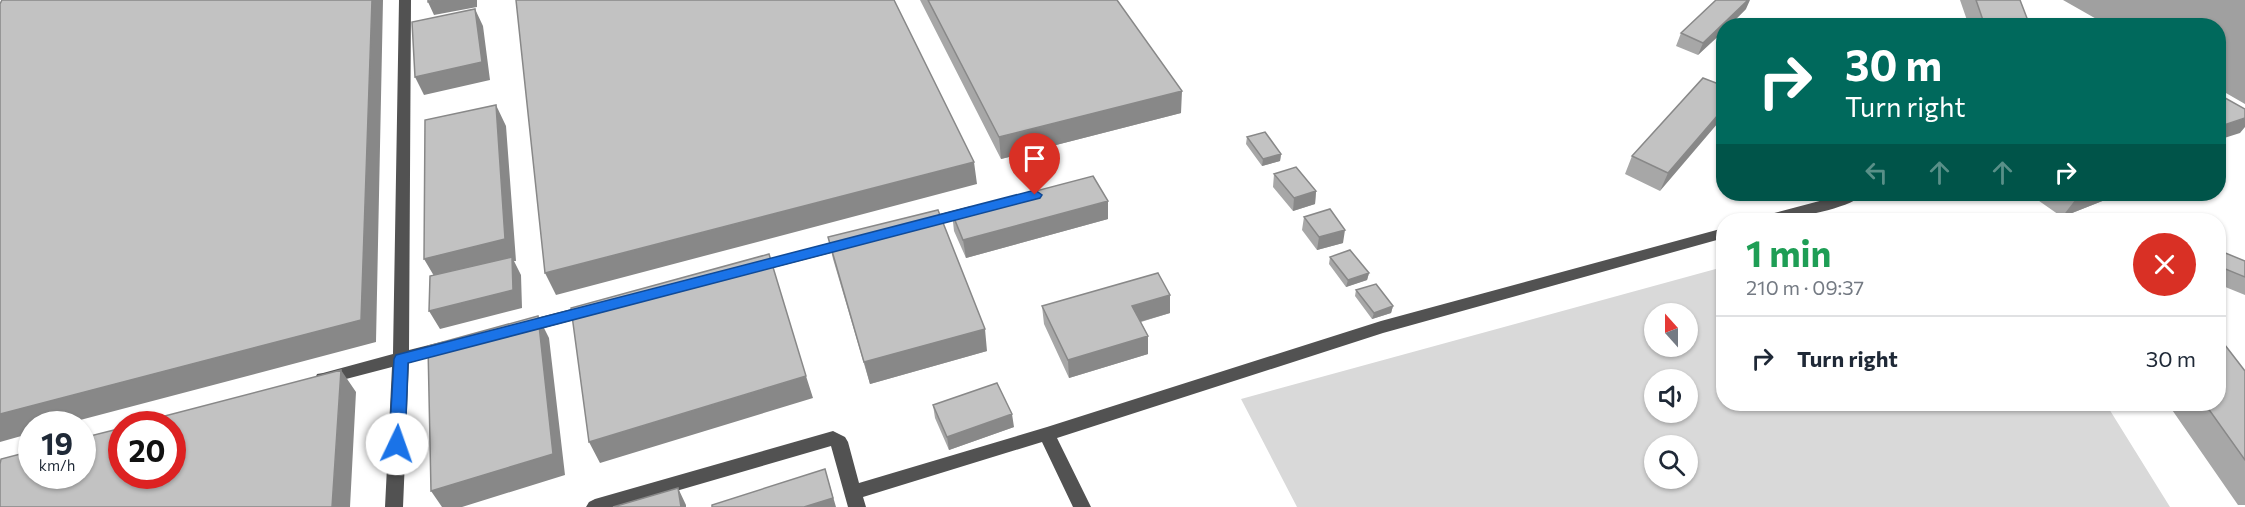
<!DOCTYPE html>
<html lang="en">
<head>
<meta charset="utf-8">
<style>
  body { margin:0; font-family:Commissioner,sans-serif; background:#f6f6f7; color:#1f2937; height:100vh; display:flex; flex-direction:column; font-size:22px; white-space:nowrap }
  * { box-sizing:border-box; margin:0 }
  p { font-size:20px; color:#747a83 }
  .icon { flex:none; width:33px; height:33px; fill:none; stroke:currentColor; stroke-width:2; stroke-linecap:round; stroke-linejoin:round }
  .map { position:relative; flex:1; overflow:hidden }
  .sheet { position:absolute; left:1716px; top:213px; width:510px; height:198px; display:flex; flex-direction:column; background:#fff; border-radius:24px; box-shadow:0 2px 4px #0004 }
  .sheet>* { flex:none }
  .guide { position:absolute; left:1716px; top:18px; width:510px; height:183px; border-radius:24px; box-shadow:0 2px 4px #0004; background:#00695c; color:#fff; overflow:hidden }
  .needle { width:39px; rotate:339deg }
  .controls { position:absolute; left:1644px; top:303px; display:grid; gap:12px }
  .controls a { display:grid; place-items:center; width:54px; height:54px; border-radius:50%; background:#fff; box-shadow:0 2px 4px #0004; font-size:30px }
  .speed { position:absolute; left:18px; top:411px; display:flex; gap:12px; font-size:30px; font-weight:700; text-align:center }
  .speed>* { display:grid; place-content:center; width:78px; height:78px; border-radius:50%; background:#fff; box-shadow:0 2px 4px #0004; line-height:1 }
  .speed small { font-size:15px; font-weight:400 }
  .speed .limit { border:9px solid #d22; background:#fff; color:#111 }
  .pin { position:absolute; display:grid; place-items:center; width:51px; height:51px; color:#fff; margin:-62px -26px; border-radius:50% 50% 50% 0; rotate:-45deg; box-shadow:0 0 6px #0007 }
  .pin .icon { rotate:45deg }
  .me { position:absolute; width:66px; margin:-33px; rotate:3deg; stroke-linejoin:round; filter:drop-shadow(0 0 4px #0008) }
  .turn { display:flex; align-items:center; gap:21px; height:126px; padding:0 30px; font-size:27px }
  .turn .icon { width:78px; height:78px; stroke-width:2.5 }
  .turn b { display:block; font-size:42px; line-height:51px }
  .lanes { display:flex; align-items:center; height:57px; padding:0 30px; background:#0003; justify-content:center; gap:30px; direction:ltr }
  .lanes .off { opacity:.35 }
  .round { display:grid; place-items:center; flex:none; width:63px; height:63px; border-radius:32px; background:#f6f6f7 }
  .head { display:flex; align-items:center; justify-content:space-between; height:102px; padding:0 30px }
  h1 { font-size:36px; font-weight:700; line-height:45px; color:#1e9e55 }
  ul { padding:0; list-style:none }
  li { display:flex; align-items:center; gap:18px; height:84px; padding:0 30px; border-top:2px solid #e0e1e3 }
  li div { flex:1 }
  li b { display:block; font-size:22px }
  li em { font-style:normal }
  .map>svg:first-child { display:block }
  .green { fill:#d9d9d9; fill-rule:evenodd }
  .water { fill:#a0a0a0 }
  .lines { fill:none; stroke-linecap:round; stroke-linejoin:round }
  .minor { fill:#525252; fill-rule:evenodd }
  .wall { fill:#a7a7a7 }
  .shaded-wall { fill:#888 }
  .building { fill:#c2c2c2; stroke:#888; stroke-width:1.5 }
  .route { fill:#1a73e8; stroke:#114b97; stroke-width:1.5 }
</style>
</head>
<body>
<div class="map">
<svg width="2245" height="507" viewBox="0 0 2245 507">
  <rect width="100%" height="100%" fill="#fff"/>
  <path class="green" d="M1723,267L1724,404H2106L2170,507H1297L1241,399ZM1654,314H1688V346H1654ZM1654,380H1688V412H1654ZM1654,446H1688V478H1654Z"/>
  <path class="water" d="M2063,0H2245V104L2219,89L2218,26L2107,25Z"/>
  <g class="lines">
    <path class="minor" d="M399,0H411L409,350L445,341L451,343L453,347L451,351L409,363L403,507H385L392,367L323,385L317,384L315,379L317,374L323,373L393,354Z
      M1846,194H1863C1852,209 1780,222 1761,220L1763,216Z
      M971,206L978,211L976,214L922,229L915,224L917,220Z
      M1724,228V238L1383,333L1057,438L1091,507H1073L1042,442L863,497L866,507H848L831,446L621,507H586L589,502L595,499L833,431L845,437L848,442L859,483L1047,427L1381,321Z
      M849,238L854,239L856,243L854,247L753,273L748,272L745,268L748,264L753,263Z
      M591,304L597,306L599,310L597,314L521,334L515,332L513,328L515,324L521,322Z"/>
  </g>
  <path class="wall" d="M920,0H1117L1181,113L1001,159Z
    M1960,0H2020L2030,26H1969Z
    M1746,9L1729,26H1724L1698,55L1676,46L1681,33Z
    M1724,86L1660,191L1625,174L1632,156Z
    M1247,137L1281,154L1280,161L1262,166L1246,144Z
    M1274,174L1316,191L1315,204L1293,211L1273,187Z
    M2029,194H2120L2062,217Z
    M952,213L1108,219L966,258L954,231Z
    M1304,217L1343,243L1317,250L1302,230Z
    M828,237L987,351L870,384L833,259Z
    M2218,250L2245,261V295L2218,284Z
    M1330,257L1369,273L1367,280L1346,287L1329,264Z
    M1356,290L1393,306L1391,313L1372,319L1355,296Z
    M1170,295V313L1141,322L1148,336V354L1069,378L1044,324L1042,306Z
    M2245,371V505H2238L2168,404H2218Z
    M933,405L1014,427L949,450L935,418Z"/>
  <path class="shaded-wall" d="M372,0H383L376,342L65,424H32V433L0,442V414Z
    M441,0H477V7L434,15L428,2Z
    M1748,0H1750L1746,9L1729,26H1724V31L1698,55L1703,43Z
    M475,9L483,26L490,80L424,95L415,77Z
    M1182,91L1181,113L1001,159L999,137Z
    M496,105L506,126L516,261H514L521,275L522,308L440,329L429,311L437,281L424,259Z
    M1724,108V116L1660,191L1668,173Z
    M2245,118V127L2240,133L2218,140V127Z
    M1281,154L1280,161L1262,166L1263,159Z
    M974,162L977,184L556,295L545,273Z
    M1316,191L1315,204L1293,211L1294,198Z
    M2081,194H2120L2062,217L2079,195Z
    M1108,201V219L966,258L963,240Z
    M1345,230L1343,243L1317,250L1319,237Z
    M1369,273L1367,280L1346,287L1348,280Z
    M1170,295V313L1132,324V306Z
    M1393,306L1391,313L1372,319L1374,313Z
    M538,316L549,338L565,475L462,507H442L431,491Z
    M985,329L987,351L870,384L864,362Z
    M1148,336V354L1069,378L1068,360Z
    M341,370L356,392L350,507H332Z
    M806,376L813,398L600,463L589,442Z
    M1012,414L1014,427L949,450L947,437Z
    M825,469L836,507H804Z
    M678,488L686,505V507H681Z"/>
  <path class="building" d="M2,0H372L361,320L0,414V4Z
    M428,0H441L428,2Z
    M516,0H894L974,162L545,273Z
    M928,0H1117L1182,91L999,137Z
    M1716,0H1748L1703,43L1681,33Z
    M1976,0H2020L2030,26H1985Z
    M475,9L482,62L415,77L412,22Z
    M1703,78L1724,86V108L1668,173L1632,156Z
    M2218,94L2245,109V118L2218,127Z
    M496,105L505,239L424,259L425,120Z
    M1265,132L1281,154L1263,159L1247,137Z
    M1296,167L1316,191L1294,198L1274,174Z
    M1093,176L1108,201L963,240L952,213Z
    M1330,209L1345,230L1319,237L1304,217Z
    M938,210L985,329L864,362L828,237Z
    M2139,216L2150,220H2137Z
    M1350,250L1369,273L1348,280L1330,257Z
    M2218,250L2245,261V277L2218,266Z
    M769,254L806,376L589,442L571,308Z
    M512,257L513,290L429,311L430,276Z
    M1158,273L1170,295L1132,306L1148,336L1068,360L1042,306Z
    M1376,284L1393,306L1374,313L1356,290Z
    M538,316L553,454L431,491L428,346Z
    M2218,336L2245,371V460L2205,404H2218Z
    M341,370L332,507H0V464L1,459L32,451V476H82V438L122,428V476H172V424H134Z
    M997,383L1012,414L947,437L933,405Z
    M825,469L833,498L804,507H712V505Z
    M678,488L681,507H613Z"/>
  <path class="route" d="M1035,190L1042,195L1040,198L408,363L405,444L402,448L397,450L391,448L389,444L394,359L396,355Z"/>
</svg>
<div class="controls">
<a><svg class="needle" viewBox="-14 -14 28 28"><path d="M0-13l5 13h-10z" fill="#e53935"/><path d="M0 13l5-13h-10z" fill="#747a83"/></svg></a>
<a><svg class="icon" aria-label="sound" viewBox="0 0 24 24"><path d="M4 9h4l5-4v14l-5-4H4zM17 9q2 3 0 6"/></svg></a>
<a><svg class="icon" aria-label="search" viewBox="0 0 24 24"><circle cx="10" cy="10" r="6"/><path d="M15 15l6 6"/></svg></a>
</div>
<div class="speed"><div>19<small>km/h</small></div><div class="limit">20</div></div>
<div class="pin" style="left:1035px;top:195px;background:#d93025"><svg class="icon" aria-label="arrive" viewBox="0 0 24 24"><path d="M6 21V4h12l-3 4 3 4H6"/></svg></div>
<svg class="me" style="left:397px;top:444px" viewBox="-20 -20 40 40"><circle r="19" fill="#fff"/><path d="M0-13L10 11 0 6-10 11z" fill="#1a73e8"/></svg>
<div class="guide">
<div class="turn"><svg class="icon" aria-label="right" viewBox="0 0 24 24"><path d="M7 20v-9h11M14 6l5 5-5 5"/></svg><div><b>30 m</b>Turn right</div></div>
<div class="lanes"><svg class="icon off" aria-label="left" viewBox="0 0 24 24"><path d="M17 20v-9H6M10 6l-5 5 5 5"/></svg><svg class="icon off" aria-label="ahead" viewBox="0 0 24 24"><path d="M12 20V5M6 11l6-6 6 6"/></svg><svg class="icon off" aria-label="ahead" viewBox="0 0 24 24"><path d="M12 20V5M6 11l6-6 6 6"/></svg><svg class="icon" aria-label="right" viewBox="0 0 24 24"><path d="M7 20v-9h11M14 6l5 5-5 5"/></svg></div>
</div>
<section class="sheet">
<div class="head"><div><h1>1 min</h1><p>210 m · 09:37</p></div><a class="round" style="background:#d93025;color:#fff"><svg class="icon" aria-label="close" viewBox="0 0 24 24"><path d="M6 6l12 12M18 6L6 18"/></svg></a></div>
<ul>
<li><svg class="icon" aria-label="right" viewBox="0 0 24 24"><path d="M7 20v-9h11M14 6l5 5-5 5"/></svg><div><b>Turn right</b></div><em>30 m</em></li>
</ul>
</section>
</div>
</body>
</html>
